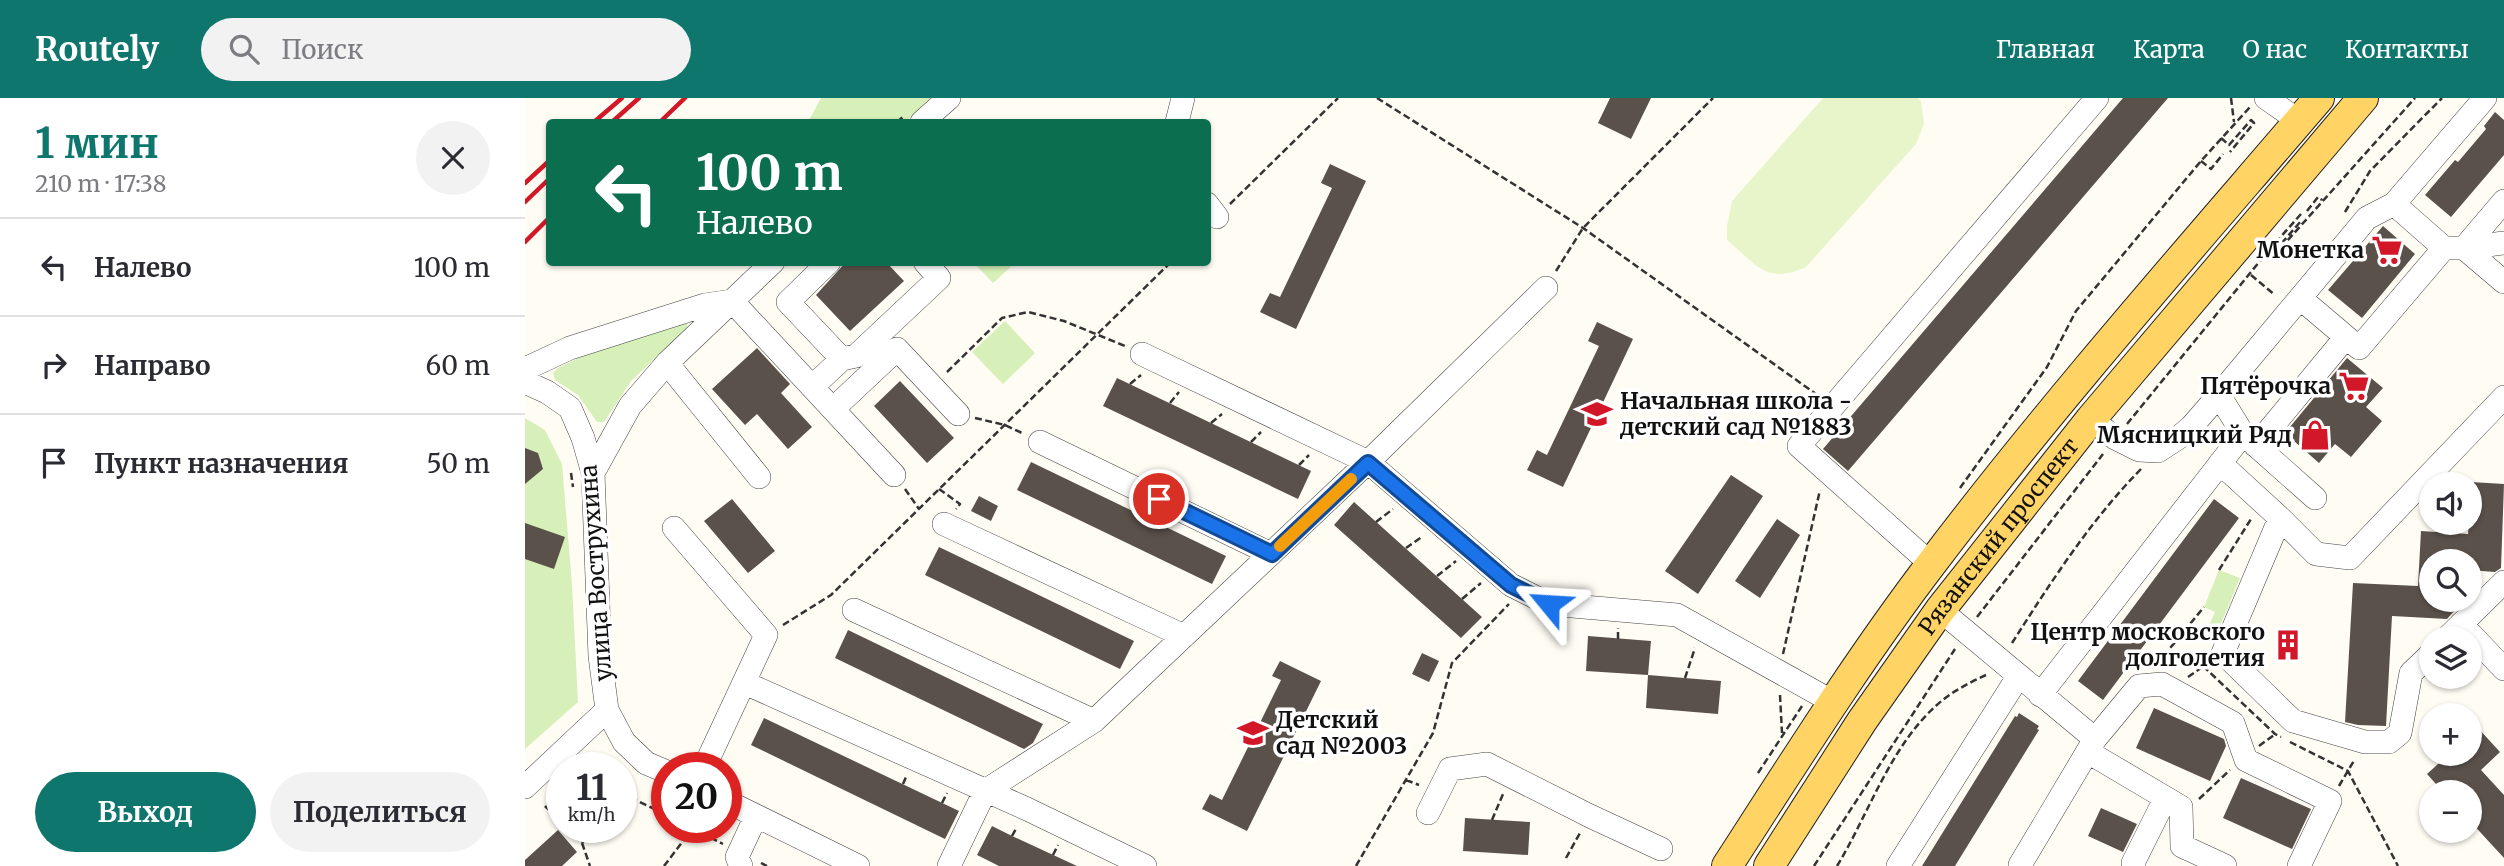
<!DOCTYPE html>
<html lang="ru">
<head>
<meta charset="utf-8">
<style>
  body { margin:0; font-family:Merriweather,serif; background:#f2f2f3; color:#2b2b33; height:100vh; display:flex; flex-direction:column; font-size:26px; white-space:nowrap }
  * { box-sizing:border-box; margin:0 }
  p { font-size:23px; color:#7c7c81 }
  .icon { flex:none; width:38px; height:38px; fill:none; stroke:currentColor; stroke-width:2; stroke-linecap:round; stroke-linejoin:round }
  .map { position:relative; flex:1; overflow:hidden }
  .details { display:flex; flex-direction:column; background:#fff; width:525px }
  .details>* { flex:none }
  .hud { position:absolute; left:21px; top:21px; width:665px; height:147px; border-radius:7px; box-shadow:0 2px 5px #0004; background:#0b6e4f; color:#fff; overflow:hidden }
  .controls { position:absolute; left:1894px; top:374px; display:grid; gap:14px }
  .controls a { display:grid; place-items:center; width:63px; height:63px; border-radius:50%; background:#fff; box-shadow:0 2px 5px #0004; font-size:35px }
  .speed { position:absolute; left:21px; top:654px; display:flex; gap:14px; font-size:35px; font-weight:700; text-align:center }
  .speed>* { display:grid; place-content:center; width:91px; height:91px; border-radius:50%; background:#fff; box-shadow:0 2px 5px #0004; line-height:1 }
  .speed small { font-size:18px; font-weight:400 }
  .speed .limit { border:10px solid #d22; background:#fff; color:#111 }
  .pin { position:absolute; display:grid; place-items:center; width:60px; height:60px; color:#fff; margin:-30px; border:4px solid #fff; border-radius:50%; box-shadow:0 2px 7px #0007 }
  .me { position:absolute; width:77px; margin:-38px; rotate:297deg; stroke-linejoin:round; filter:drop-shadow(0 0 5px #0008) }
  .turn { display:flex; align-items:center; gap:24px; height:147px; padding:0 35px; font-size:32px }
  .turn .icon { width:91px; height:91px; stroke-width:2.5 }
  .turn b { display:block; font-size:49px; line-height:60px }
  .round { display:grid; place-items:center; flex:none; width:74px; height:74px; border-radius:37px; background:#f2f2f3 }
  .summary { display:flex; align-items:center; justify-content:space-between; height:119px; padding:0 35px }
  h1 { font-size:42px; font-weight:700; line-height:52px; color:#0f766e }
  .action { display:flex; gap:14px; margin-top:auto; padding:14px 35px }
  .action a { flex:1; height:80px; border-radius:42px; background:#0f766e; color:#fff; font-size:28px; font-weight:700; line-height:80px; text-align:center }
  .action a+a { background:#f2f2f3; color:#2b2b33 }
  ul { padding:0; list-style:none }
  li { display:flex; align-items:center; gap:21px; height:98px; padding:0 35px; border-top:2px solid #e1e1e2 }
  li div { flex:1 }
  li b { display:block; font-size:26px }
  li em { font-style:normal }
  header { display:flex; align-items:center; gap:42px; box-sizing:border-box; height:98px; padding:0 35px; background:#0f766e; color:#fff }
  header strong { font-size:33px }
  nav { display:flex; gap:38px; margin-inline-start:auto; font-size:24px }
  .search { width:490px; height:63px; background:#f2f2f3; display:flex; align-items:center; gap:18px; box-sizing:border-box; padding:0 24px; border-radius:38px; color:#7c7c81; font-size:26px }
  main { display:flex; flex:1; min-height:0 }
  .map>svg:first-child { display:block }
  .green { fill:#d7efb8 }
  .pitch { fill:#e8f5cb }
  .building { fill:#5b514b }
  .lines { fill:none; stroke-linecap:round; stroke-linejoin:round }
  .minor-casing { stroke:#444; stroke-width:24 }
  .major-casing { stroke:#222; stroke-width:32 }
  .path { stroke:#333; stroke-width:2.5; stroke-dasharray:7 3.5; stroke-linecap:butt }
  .minor { stroke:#fff; stroke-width:23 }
  .major { stroke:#ffd364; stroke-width:30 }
  .rail { stroke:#d21828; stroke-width:4.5 }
  .route-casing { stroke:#114b97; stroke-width:18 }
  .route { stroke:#1a73e8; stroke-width:12 }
  .slow { stroke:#f59e0b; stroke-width:12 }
  .labels { text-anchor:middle; stroke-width:7; stroke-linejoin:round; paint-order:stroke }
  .poi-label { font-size:23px; font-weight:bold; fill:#111; stroke:#fff; text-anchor:end }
  .street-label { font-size:23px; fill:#111; stroke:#fff }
</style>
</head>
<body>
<header>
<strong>Routely</strong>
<div class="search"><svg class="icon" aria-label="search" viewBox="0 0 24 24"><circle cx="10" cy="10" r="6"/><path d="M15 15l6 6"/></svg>Поиск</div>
<nav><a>Главная</a><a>Карта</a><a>О нас</a><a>Контакты</a></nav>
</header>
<main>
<section class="details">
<div class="summary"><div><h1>1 мин</h1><p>210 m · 17:38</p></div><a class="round"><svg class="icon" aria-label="close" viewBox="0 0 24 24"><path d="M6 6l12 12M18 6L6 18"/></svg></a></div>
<ul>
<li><svg class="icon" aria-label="left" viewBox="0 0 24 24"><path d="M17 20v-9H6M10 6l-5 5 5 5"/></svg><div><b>Налево</b></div><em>100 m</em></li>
<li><svg class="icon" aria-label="right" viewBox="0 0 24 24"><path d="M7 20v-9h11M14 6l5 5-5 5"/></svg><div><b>Направо</b></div><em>60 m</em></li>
<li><svg class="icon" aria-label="arrive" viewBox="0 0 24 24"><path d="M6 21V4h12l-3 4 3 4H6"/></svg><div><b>Пункт назначения</b></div><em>50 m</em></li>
</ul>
<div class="action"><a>Выход</a><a>Поделиться</a></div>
</section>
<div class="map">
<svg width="1979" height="768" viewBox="0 0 1979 768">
  <rect width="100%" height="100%" fill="#fffcf4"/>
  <path class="green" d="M296,0H406L380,24H283Z
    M449,165H490L468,185Z
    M157,223L162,226V230L106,283L79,324H72L53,297L30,282L28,275L33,270L82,246Z
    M480,223L510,255L478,286L447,254Z
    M0,320L20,332L37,366L47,487L53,604L0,651Z
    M1694,472L1715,480L1688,545L1678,541L1690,514L1679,509Z"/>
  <path class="pitch" d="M1298,0H1393L1396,3L1399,26L1391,46L1281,169C1241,187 1232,167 1202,142V128L1207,103Z"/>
  <path class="building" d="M1085,0H1126L1106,41L1073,25Z
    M1598,0H1643L1323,373L1298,351Z
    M1970,14L1979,22V57L1926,119L1900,97L1930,62L1933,64L1961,31L1959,28Z
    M805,66L841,83L771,231L735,214L745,195L755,199L807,90L796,85Z
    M1858,128L1890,156L1837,220L1803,192Z
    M321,164H361L379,183L325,233L291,197Z
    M1072,224L1108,241L1038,389L1002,372L1012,352L1022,357L1074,248L1063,243Z
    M232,250L265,286L256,295L287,329L263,351L232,316L220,327L187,291Z
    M1822,260L1858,290L1841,309L1857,323L1826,359L1810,346L1794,365L1760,335Z
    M592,280L786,373L773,401L578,308Z
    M375,283L429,340L402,365L349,308Z
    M0,350L13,355L18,371L0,386Z
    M506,364L701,458L687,486L492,392Z
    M1206,377L1238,398L1173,496L1140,473Z
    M1946,384L1979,386L1976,470L1970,474L1944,472V464H1906V502H1932L1931,511L1922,521L1867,518L1861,628L1833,627L1820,624L1828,485L1893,488L1896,433L1943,436Z
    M454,398L473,408L466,423L446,413Z
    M207,401L250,453L223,475L179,423Z
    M1689,401L1714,420L1578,602L1553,583Z
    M829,404L957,519L936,540L809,427Z
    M1252,421L1275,437L1235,500L1210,483Z
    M0,425L40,439L29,471L0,461Z
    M414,449L609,543L595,571L400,477Z
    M323,532L518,626L508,645L499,651L310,560Z
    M1063,538L1126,543L1123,577L1061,573Z
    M897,555L914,563L904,584L887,576Z
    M755,563L796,583L722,733L677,711L685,696L697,702L756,582L747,578Z
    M1123,577L1196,583L1193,616L1121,610Z
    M1629,610L1699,641L1701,648L1685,683L1611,650Z
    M1494,615L1514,628L1512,631L1514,632L1430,768H1397L1490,618L1492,619Z
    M239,620L434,713L420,741L226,647Z
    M1953,630L1975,654L1956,672L1979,697V760L1944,722V695H1919L1902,676L1924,656H1944V637Z
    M1716,680L1786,711L1767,751L1698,720Z
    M1576,710L1612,726L1598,754L1563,738Z
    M940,720L1005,724L1003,757L938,753Z
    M467,728L487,738L552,768H474L452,757Z
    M33,732L52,754L37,768H0V762Z"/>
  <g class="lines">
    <g class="minor-casing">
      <path id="minor" d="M1741,0L1774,23
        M397,24L424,0
        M652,24L658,0
        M682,106L692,119
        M1869,106L1919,150H1939L1979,184
        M1939,150L1979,103
        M1939,150L1979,145
        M304,164L263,204L317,261
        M207,203L369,377
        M1821,239L1834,250L1919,150
        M617,256L843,364L986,487L1024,506L1152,517L1308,604
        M142,265L234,379
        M0,271L45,250L180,207L207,203
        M0,284L22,294L45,310L58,340L68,375L75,558L82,612L99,644L121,665L142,674
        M287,289L317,261L331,258L414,180L400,164
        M1694,297L1718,336L1790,400
        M308,311L372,251L433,316
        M1566,321L1590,340L1614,352L1633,353L1653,340L1667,328L1694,297L1842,120L1869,106L1960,0
        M515,344L746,456
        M1731,348L1821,239L1775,200
        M1695,365L1755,420L1698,555L1768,623L1840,644H1864L1875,635L1886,575L1906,556
        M68,375L105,308L142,265L248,164
        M1755,420L1791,456L1825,460L1979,299
        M419,426L659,538
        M149,430L241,537L179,670
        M1406,466L1274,348L1572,0
        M329,512L569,623
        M1415,512L1570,641
        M1936,526L1979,571
        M1921,541L1979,484
        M220,585L502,711L620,768
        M1515,597L1718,336
        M1563,654L1656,709L1657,748L1700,768
        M0,689L82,612
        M201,703L333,768
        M903,715L925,671L962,666L1065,718L1136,751
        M1495,767L1570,641L1614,588L1637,586L1708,625L1721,662L1805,703L1774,768
        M216,768L212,759L231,718
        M424,768L460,693L569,623L843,364L1021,190
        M1373,768L1493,579
        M1609,768L1608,765L1640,701"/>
    </g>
    <g class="major-casing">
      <g id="major">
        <path d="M1202,768C1268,666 1333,562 1407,465C1529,304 1663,153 1794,0"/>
        <path id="s1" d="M1244,768L1337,623L1415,512L1566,321L1838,0"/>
      </g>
    </g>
    <path class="path" d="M852,0L1058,130L1291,296
      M1706,0L1709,24
      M372,24L379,18
      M1696,40L1704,47L1726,22L1729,25L1705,54
      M1676,63L1686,71L1698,56
      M705,106L813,0
      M1782,113L1793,99L1797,102
      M1820,114L1845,73L1917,0
      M1776,116L1752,143L1756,146L1776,123L1777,125
      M1031,173L1058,130L1188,0
      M1726,177L1750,197
      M422,274L477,220L503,214L539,223L600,248
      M605,286L616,277
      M645,305L654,294
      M450,320L480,327L497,335
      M686,325L697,316
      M1602,326L1748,147L1754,152L1890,0
      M726,344L736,334
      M774,367L784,357
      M46,375L48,389
      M1435,390L1522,269L1551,213L1676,63L1725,9
      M380,391L394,411
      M414,391L435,406L431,411
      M851,424L868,411
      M881,450L898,438
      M1694,472L1726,421
      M912,478L931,463
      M937,501L956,485
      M1452,519L1578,356
      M258,527L306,497L646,164
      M1093,541V530
      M1487,545C1526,484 1565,423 1616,371
      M1258,556L1295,392
      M1632,566L1679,509
      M1678,568L1750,636L1756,639
      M1663,579L1683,565
      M1160,580L1170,550
      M1255,597L1257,635
      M1765,644L1823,673L1873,768
      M1734,648L1749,637
      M1233,675L1277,608
      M881,682L894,687
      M378,686L381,679
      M1814,688L1830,661
      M96,695L142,717
      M1674,701L1705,672
      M417,705L422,695
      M20,708L37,725
      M967,722L978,696
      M42,730L57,745L70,730
      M167,730L198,746
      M487,738L492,729
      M57,745L65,768
      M528,757L533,747
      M1041,760L1055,735
      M236,765L242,768
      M139,768L168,730
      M831,768L908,635L927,565L984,506
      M1289,768L1430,551
      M1312,768C1345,714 1367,642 1419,601C1432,591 1446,584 1461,577"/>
    <use href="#minor" class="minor"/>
    <use href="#major" class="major"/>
    <path class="rail" d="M69,24L97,0
      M87,24L114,0
      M135,24L160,0
      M0,85L24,63
      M0,104L24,81
      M0,144L24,120"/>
  </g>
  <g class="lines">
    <g class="route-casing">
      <path id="route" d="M634,401L747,456L843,365L986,487L1024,506"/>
    </g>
    <use href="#route" class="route"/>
    <path class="slow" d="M755,448L826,381"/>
  </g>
  <defs>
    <g id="supermarket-bare" transform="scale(2.415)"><path d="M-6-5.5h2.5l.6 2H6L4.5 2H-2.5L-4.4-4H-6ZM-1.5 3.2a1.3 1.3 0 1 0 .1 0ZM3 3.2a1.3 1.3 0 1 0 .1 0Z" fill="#d21828" stroke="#fff" stroke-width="2.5" paint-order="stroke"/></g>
    <g id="school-bare" transform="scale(2.415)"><path d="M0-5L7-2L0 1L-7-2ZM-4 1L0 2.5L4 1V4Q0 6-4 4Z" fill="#d21828" stroke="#fff" stroke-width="2.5" paint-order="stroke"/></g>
    <g id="shop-bare" transform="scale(2.415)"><path d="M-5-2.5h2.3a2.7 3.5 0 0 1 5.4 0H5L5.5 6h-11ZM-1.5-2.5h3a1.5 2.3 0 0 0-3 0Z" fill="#d21828" stroke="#fff" stroke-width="2.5" paint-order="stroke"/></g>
    <g id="building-bare" transform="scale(2.415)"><path d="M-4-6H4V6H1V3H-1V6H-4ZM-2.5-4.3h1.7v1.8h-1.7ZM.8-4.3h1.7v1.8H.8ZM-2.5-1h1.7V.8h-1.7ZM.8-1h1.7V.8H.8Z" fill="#d21828" stroke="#fff" stroke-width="2.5" paint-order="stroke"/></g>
  </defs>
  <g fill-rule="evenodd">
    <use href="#supermarket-bare" x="1862" y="152"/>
    <use href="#supermarket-bare" x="1829" y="288"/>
    <use href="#school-bare" x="1072" y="316"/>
    <use href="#shop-bare" x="1790" y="337"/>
    <use href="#building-bare" x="1763" y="547"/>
    <use href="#school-bare" x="728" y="635"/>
  </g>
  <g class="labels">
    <g class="poi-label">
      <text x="1839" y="160">Монетка</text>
      <text x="1806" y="296">Пятёрочка</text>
      <text x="1095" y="311" text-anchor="start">Начальная школа -<tspan x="1095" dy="26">детский сад №1883</tspan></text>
      <text x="1767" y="345">Мясницкий Ряд</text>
      <text x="1740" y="542">Центр московского<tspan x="1740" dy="26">долголетия</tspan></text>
      <text x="751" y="630" text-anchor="start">Детский<tspan x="751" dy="26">сад №2003</tspan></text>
    </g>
    <g class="street-label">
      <text dy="8" stroke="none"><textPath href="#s1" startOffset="402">Рязанский проспект</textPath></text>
      <text transform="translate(71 475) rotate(-94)" y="8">улица Вострухина</text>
    </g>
  </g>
</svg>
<div class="controls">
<a><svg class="icon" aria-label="sound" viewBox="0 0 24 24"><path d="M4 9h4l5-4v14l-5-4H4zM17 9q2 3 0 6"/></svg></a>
<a><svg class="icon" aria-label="search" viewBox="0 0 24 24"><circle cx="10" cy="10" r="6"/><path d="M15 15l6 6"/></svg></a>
<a><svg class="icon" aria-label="layers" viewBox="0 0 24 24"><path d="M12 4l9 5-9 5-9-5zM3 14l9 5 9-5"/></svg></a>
<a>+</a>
<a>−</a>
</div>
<div class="speed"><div>11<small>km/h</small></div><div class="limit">20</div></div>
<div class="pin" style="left:634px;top:401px;background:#d93025"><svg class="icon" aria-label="arrive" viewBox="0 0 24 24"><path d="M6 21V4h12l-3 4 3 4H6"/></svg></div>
<svg class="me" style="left:1024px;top:506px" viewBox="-20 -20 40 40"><path d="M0-17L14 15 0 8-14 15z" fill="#1a73e8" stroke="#fff" stroke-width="4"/></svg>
<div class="hud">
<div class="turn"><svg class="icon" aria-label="left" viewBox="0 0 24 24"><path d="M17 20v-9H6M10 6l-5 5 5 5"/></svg><div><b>100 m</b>Налево</div></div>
</div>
</div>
</main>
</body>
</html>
